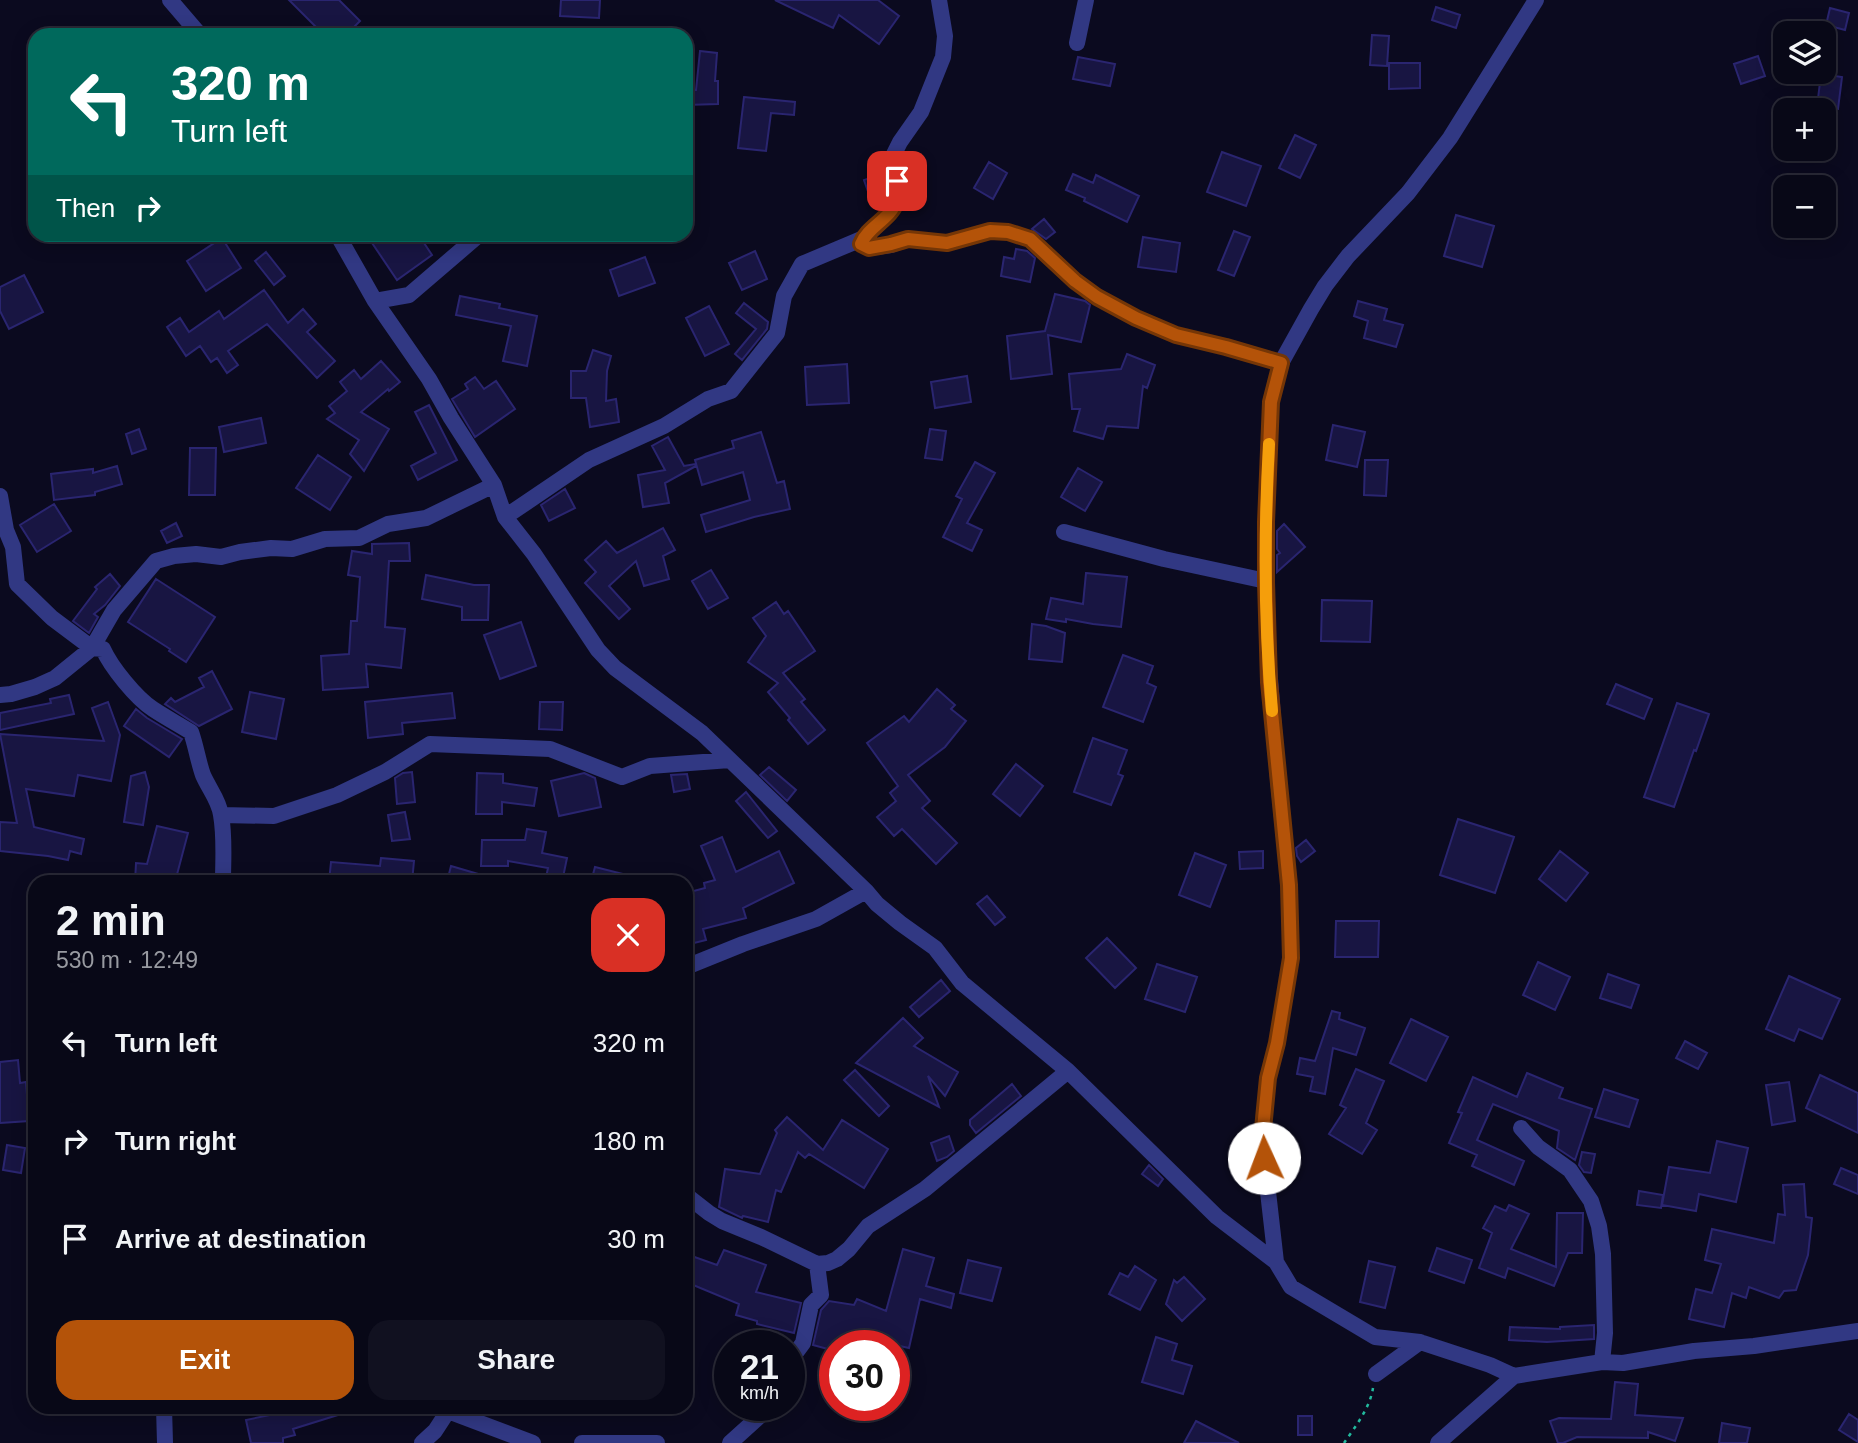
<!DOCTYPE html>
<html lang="en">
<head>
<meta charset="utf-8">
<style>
  body { margin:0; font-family:Arial,sans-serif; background:#111120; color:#f1f3f6; height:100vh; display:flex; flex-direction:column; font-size:26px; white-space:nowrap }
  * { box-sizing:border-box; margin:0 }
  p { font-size:23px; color:#989aa1 }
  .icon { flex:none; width:38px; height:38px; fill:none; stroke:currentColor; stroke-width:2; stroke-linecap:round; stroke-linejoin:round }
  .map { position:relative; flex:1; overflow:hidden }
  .sheet { position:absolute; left:28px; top:875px; width:665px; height:539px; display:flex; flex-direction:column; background:#080817; border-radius:21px; box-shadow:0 4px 18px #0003,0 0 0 2px #292936 }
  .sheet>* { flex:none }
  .hud { position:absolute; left:28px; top:28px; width:665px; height:214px; border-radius:21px; box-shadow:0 4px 18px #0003,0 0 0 2px #292936; background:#00695c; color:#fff; overflow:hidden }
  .buttons { position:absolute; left:1773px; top:21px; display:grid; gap:14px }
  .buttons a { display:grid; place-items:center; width:63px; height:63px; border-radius:14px; background:#080817; box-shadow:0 4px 18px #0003,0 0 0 2px #292936; font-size:35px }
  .speed { position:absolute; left:714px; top:1330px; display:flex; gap:14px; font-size:35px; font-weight:700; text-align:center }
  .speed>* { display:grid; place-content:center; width:91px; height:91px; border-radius:50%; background:#080817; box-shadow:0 4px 18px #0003,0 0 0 2px #292936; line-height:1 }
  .speed small { font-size:18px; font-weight:400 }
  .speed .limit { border:10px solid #d22; background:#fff; color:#111 }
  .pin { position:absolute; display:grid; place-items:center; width:60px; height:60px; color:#fff; margin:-30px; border-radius:14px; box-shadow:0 4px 10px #0006 }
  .me { position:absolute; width:77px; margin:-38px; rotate:358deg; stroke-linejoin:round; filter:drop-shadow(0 0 5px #0008) }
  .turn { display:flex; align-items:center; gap:24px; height:147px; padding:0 28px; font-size:32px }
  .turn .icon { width:91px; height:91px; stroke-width:2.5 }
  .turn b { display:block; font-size:49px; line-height:60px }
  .then { display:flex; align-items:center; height:66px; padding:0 28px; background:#0003; gap:14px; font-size:26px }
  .round { display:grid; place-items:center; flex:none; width:74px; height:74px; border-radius:21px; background:#111120 }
  .summary { display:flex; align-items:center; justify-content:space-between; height:119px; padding:0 28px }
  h1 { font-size:42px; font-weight:700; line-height:52px }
  .primary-button { display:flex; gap:14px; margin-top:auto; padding:14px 28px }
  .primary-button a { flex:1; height:80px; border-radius:21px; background:#b45309; color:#fff; font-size:28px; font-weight:700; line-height:80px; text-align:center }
  .primary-button a+a { background:#111120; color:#f1f3f6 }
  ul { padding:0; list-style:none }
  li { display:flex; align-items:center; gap:21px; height:98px; padding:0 28px }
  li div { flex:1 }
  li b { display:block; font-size:26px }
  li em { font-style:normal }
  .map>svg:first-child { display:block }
  .building { fill:#181542; stroke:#2a2570; stroke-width:2 }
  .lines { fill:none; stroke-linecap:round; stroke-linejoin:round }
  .path { stroke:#22ba9e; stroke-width:2.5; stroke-dasharray:3.5 5; stroke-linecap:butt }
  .street { stroke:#313883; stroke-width:16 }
  .route-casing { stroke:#753606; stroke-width:18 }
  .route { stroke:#b45309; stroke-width:12 }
  .slow { stroke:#f59e0b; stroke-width:12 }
</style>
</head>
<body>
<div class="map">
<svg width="1858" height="1443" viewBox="0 0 1858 1443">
  <rect width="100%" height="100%" fill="#0b0a1f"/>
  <path class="building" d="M289,0H339L360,21L346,35H324Z
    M561,0H600L599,18L560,16Z
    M775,0H878L899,16L879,44L839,15L833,28Z
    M1436,7L1460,15L1456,28L1432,20Z
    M1830,8L1849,13L1845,30L1826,25Z
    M1372,35L1389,36L1387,66L1370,65Z
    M700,51L717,53L715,81H718V104L686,105V90H696Z
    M1758,56L1765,76L1741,84L1734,64Z
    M1078,57L1115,64L1110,86L1073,79Z
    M1389,63H1420V88L1389,89Z
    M1821,74L1842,77L1838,109L1817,107Z
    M744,97L795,102L794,115L771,113L766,151L738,148Z
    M1295,135L1316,145L1300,178L1279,168Z
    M1222,152L1261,166L1246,206L1207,192Z
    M989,162L1007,173L993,199L974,188Z
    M884,173L886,183V197L872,203L864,180Z
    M1073,174L1093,183L1096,175L1139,196L1127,222L1084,201L1085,198L1066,190Z
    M1456,215L1494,226L1482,267L1444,256Z
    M1044,219L1055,232L1046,239L1032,229Z
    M1234,231L1250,237L1234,276L1218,270Z
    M366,234H418L432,255L397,280Z
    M1143,237L1180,243L1176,272L1138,267Z
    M222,238L241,268L206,291L187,261Z
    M1016,249L1027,251L1035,258L1030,282L1001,276L1004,257L1014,259Z
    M755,251L767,279L742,290L729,263Z
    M266,252L285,276L274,285L255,261Z
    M645,257L655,283L619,296L610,270Z
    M24,275L43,312L9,329L0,311V287Z
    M264,290L288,323L303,309L316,324L307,332L335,361L317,378L267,324L228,351L238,365L227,373L217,358L211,362L200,346L186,356L167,327L180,318L189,332L219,311L224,319Z
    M1055,294L1085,301L1090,305L1081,342L1048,335L1052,374L1011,379L1007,336L1045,331Z
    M460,296L500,304L499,308L537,316L527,366L503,361L511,326L456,315Z
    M1358,301L1387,309L1384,320L1403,325L1396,347L1364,338L1368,321L1354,316Z
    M744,303L768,322L767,329L742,360L735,354L756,329L736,313Z
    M709,306L729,344L705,356L686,318Z
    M593,350L611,356L607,371L606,401L616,399L619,422L590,427L586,398H571V371H586Z
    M1127,354L1155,365L1147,388L1143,386L1138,428L1107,426L1103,439L1074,431L1080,409H1072L1069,374L1121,369Z
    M381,361L400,382L389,391L388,389L361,412L389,429L364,471L350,454L359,440L327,419L335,413L329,406L347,391L340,382L354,370L361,379Z
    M847,364L849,403L807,405L805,367Z
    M967,376L971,402L935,408L931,382Z
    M475,377L484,389L496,381L515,409L475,437L452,399L468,389L465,384Z
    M429,405L457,460L418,480L411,466L436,453L415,412Z
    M261,418L266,443L224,452L219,427Z
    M1333,425L1365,432L1357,467L1326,460Z
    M139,429L146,449L132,454L126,434Z
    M930,429L946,431L942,460L925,458Z
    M761,432L777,483L784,481L790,509L754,517L706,532L701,515L750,500L743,472L702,485L695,460L734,448L732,441Z
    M668,437L684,466L695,464L696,466L665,483L669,503L643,507L638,475L665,470L652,446Z
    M190,448H216L215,495H189Z
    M318,455L351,477L330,510L296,488Z
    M1365,460H1388L1386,496L1364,495Z
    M975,462L995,473L967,523L982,530L972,551L943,537L962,499L956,496Z
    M117,466L122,484L95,492V495L54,500L51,474L93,469V473Z
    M1078,468L1102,482L1085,511L1061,497Z
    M565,489L575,508L549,521L541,505Z
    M54,504L71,531L37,552L20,525Z
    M176,523L182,536L167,543L161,531Z
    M1284,524L1305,547L1277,572V555L1280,553L1277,549V531Z
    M663,528L675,550L663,556L669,579L644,586L636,561L609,586L630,609L619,619L585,583L596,572L585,560L606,541L617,553Z
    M409,543L410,561H389L385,627L405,629L401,668L366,664L368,687L323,690L321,656L349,654L351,621H357L360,577L348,575L352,551L372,554V544Z
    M711,570L728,598L708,609L692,581Z
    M1086,573L1127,577L1121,627L1093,624L1066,619V622L1046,619L1051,598L1083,604Z
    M110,574L120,586L105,605L94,614L98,617L89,633L73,621L97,589L95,587Z
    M426,575L474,585H489L488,620H462V607L422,599Z
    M156,579L215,617L186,662L169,651L170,649L128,622Z
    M1322,600L1372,601L1370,642L1321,641Z
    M776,602L784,614L788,611L815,651L783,673L805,699L801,702L825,730L808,744L788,720L790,718L768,692L778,683L748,662L766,636L753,618Z
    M521,622L536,666L500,679L484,635Z
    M1032,624L1046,626L1065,633L1062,662L1029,659Z
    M1123,655L1153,666L1147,683L1156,687L1143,722L1103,707Z
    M212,671L232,709L199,726L165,704L171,698L175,702L204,687L199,678Z
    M1616,684L1652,699L1644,719L1607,704Z
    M937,689L955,705L951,709L966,721L945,747L908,775L930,801L922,808L957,843L936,864L902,829L894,836L877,817L896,801L890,793L898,786L867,743L904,716L909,722Z
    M250,692L284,699L276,739L242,732Z
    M452,693L455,718L402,723L403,734L368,738L365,702Z
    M69,695L74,714L0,730V713L51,703L50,699Z
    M108,702L120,735L111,781L78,775L74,796L26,789L34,827L84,839L81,854L70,851L68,860L48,856L0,851V822L17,823L0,734L104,741L92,708Z
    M540,702H563L562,730L539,729Z
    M1677,703L1709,714L1696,751L1694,750L1674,807L1644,797Z
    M136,709L147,718L182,739L169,757L124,726Z
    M1093,738L1127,750L1118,774L1123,776L1111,805L1074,792Z
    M1016,764L1043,786L1020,816L993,794Z
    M769,767L796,790L787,801L760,775Z
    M145,772L149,787L143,825L124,822L131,776Z
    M412,772L415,802L397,804L395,778L403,773Z
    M477,773L503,774V783L537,788L534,806L502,802V814H476Z
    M584,773L595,778L601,807L559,816L551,781Z
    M687,774L690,789L674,792L671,775Z
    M746,792L777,831L768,838L736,801Z
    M405,812L410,839L392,841L388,815Z
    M1458,819L1514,837L1495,893L1440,875Z
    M157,826L188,833L175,882H135L136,863L147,864Z
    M527,829L546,832L542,853L567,858L562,882H545L548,868L508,861V866H481L482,840H525Z
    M722,837L736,872L779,851L794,883L743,908L746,918L703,929L706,940L686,945V893L705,888L704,883L715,880L701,846Z
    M1306,840L1315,851L1301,862L1297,856L1296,848Z
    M1263,851V868L1240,869L1239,852Z
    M1560,851L1588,873L1566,901L1539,879Z
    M1195,853L1226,865L1210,907L1179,895Z
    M381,858L414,861L412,882H329L331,862L380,866Z
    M451,866L492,878V882H447Z
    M595,867L635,877V882H591Z
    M987,896L1005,917L995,925L977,904Z
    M1336,921H1379L1378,957H1335Z
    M1107,938L1136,968L1115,988L1086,958Z
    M1538,962L1570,977L1555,1010L1523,995Z
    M1157,964L1197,977L1185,1012L1145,999Z
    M1608,974L1639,985L1631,1008L1600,998Z
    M1789,976L1840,999L1822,1039L1799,1029L1794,1041L1766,1029Z
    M941,980L950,991L919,1017L910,1007Z
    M1332,1011L1340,1013L1339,1019L1365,1028L1356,1055L1333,1048L1325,1094L1310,1091L1313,1077L1297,1074L1300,1058L1315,1061Z
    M903,1018L923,1038L914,1046L958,1072L945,1096L928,1076L939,1107L856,1063Z
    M1411,1019L1448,1037L1426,1081L1390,1063Z
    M1685,1041L1707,1053L1698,1069L1676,1058Z
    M18,1060L20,1083L26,1082L29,1121L0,1123V1062Z
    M1356,1069L1384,1081L1366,1123L1377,1130L1362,1154L1329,1134L1346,1108L1340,1105Z
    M855,1070L889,1106L879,1116L844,1080Z
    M1527,1073L1563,1088L1559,1098L1592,1109L1575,1160L1557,1148L1559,1131L1493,1104L1477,1140L1524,1161L1514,1185L1472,1166L1477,1155L1449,1143L1462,1113L1458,1112L1473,1077L1517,1097Z
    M1820,1075L1858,1093V1133L1806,1108Z
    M1789,1082L1795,1121L1772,1125L1766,1085Z
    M1012,1084L1021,1096L976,1133L970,1125V1120Z
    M1604,1089L1638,1100L1629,1127L1595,1117Z
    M787,1117L823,1150L842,1120L888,1149L864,1188L809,1154L805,1158L798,1152L781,1192L776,1190L768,1222L743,1216L742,1218L719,1207L725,1169L760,1174L777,1133L775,1130Z
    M949,1136L954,1151L947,1157L937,1161L931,1143Z
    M1717,1141L1748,1148L1736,1202L1699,1194L1696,1211L1662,1205L1669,1167L1710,1173Z
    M7,1145L25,1148L21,1173L3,1170Z
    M1582,1152L1595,1154L1591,1173L1584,1172L1579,1165Z
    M1149,1165L1163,1179L1158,1186L1142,1174Z
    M1841,1168L1858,1175V1194L1834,1184Z
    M1804,1184L1806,1217L1812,1218L1808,1255L1796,1290L1784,1291L1779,1298L1749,1287L1746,1298L1732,1293L1724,1327L1689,1319L1696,1289L1712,1293L1721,1264L1705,1260L1712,1229L1774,1243L1778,1214L1785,1215L1783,1185Z
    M1639,1191L1663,1195L1661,1208L1637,1205Z
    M1509,1205L1529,1214L1511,1249L1556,1267L1557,1213H1583L1582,1253H1568L1554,1286L1508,1268L1505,1278L1479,1268L1492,1233L1483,1228L1495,1206L1506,1211Z
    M1437,1248L1472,1260L1464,1283L1429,1271Z
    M903,1249L934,1258L926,1286L954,1294L951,1308L920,1299L909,1348L863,1338L861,1346H835V1351L813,1345L821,1310L829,1301L854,1305L857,1299L886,1311Z
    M724,1250L766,1265L756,1292L801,1303L794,1333L757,1324V1321L736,1315L739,1304L686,1282V1254L717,1265Z
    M968,1260L1001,1268L992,1301L960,1293Z
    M1369,1261L1395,1267L1385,1308L1360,1302Z
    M1135,1266L1156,1280L1140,1310L1109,1294L1120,1273L1128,1277Z
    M1184,1277L1205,1299L1182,1321L1166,1304L1174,1280L1177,1283Z
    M1594,1325V1339L1547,1342L1509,1340L1510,1327L1560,1329V1327Z
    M1156,1337L1177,1344L1172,1360L1192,1366L1183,1394L1142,1382Z
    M1615,1382L1638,1384L1635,1415L1683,1418L1675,1441L1648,1432V1438L1577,1437L1563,1443H1558L1550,1421L1559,1418L1611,1419Z
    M298,1407H354V1410L293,1429L295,1435L283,1438V1443H251L246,1420L299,1409Z
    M1849,1414L1858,1420V1442L1839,1430Z
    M1298,1416H1312V1435H1298Z
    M1196,1421L1239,1443H1184Z
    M1722,1423L1750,1428L1747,1443H1719Z"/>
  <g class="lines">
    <path class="path" d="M1344,1443C1355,1427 1370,1408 1373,1388"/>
    <path class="street" d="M170,0L200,35
      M1077,43L1086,0
      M337,234L375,301L429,379L451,418L494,485L505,517L534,554L598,650L615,668L702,733L866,891L877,904L900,923L935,948L962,983L1068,1071L1217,1217L1276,1262L1291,1287L1375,1337L1420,1342L1490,1365L1514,1376L1602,1362L1623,1363L1694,1351L1754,1346L1858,1331
      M864,238L861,244L869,248L891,245L908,239L947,243L990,231L1008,232L1030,239L1075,281L1097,297L1136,318L1176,335L1226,347L1281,363
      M375,301L409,295L480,234
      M0,496L6,530L13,547L17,584L52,618L92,648L103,649C111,667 136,698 153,709C165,717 178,724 191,732C196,746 198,761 203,775C209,789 219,800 221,815C225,837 223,860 223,882
      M505,517L589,460L664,426L708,399L731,391L777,333L784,296L802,264L864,238L890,213L897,199V181L892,164L894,154L900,142L921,112L943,57L945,36L939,0
      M1064,532L1164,559L1266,581
      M0,695L11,694L35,687L55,678L92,648L114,610L156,561L174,556L196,554L221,557L240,552L271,548L292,549L325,539L359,538L388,524L426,518L494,485
      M221,815L274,816L337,795L385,772L430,744L550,749L622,777L650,766L730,760
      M686,967L743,944L816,919L866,891
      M1521,1128L1538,1147L1570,1170L1591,1201L1599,1226L1603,1254L1605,1333L1602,1362
      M686,1195L709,1213L722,1221L761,1237L817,1264L828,1263L837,1259L849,1249L868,1226L925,1189L1068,1071
      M1276,1262L1262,1139L1268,1078L1277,1043L1291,958L1289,885L1278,779L1267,641L1266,522L1271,402L1281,363L1311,309L1325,286L1348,256L1408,193L1450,138L1536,0
      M789,1362L803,1343L811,1305L821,1295L817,1264
      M1376,1374L1420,1342
      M164,1407L165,1443
      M448,1411L533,1443
      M422,1443L435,1431L448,1411V1407
      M582,1443H657
      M730,1443L772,1405
      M1438,1443L1514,1376"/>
  </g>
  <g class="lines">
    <g class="route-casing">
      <path id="route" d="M897,181C897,187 898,194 897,199C892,219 868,226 861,244L869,248L891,244L908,239L947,243L990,231L1008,232L1030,239L1075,281L1097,297L1136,318L1176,335L1226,347L1281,363L1271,402L1266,522V582L1269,682L1289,885L1291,958L1277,1043L1268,1078L1262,1139L1264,1158"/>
    </g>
    <use href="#route" class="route"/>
    <path class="slow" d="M1269,444C1264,533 1264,622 1272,711"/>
  </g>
</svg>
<div class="buttons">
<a><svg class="icon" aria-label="layers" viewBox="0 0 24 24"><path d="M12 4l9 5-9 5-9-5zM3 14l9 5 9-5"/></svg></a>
<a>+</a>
<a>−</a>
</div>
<div class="speed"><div>21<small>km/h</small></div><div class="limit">30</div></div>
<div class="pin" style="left:897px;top:181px;background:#d93025"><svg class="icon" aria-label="arrive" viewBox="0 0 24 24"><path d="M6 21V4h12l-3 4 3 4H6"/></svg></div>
<svg class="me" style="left:1264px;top:1158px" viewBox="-20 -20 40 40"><circle r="19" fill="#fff"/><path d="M0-13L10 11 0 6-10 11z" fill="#b45309"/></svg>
<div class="hud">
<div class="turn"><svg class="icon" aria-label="left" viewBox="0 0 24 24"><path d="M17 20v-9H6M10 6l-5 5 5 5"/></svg><div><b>320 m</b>Turn left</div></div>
<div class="then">Then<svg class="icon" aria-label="right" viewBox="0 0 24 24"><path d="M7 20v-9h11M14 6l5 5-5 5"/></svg></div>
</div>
<section class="sheet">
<div class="summary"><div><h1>2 min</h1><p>530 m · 12:49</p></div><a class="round" style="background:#d93025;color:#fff"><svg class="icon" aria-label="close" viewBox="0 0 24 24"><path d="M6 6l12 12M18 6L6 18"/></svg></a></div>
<ul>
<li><svg class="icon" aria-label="left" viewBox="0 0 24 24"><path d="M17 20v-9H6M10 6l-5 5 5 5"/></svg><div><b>Turn left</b></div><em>320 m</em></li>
<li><svg class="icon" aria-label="right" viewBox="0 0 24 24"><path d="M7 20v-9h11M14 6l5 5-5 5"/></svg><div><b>Turn right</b></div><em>180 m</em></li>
<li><svg class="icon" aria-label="arrive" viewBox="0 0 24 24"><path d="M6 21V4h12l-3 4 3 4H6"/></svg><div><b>Arrive at destination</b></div><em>30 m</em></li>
</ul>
<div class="primary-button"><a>Exit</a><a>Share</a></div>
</section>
</div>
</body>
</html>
